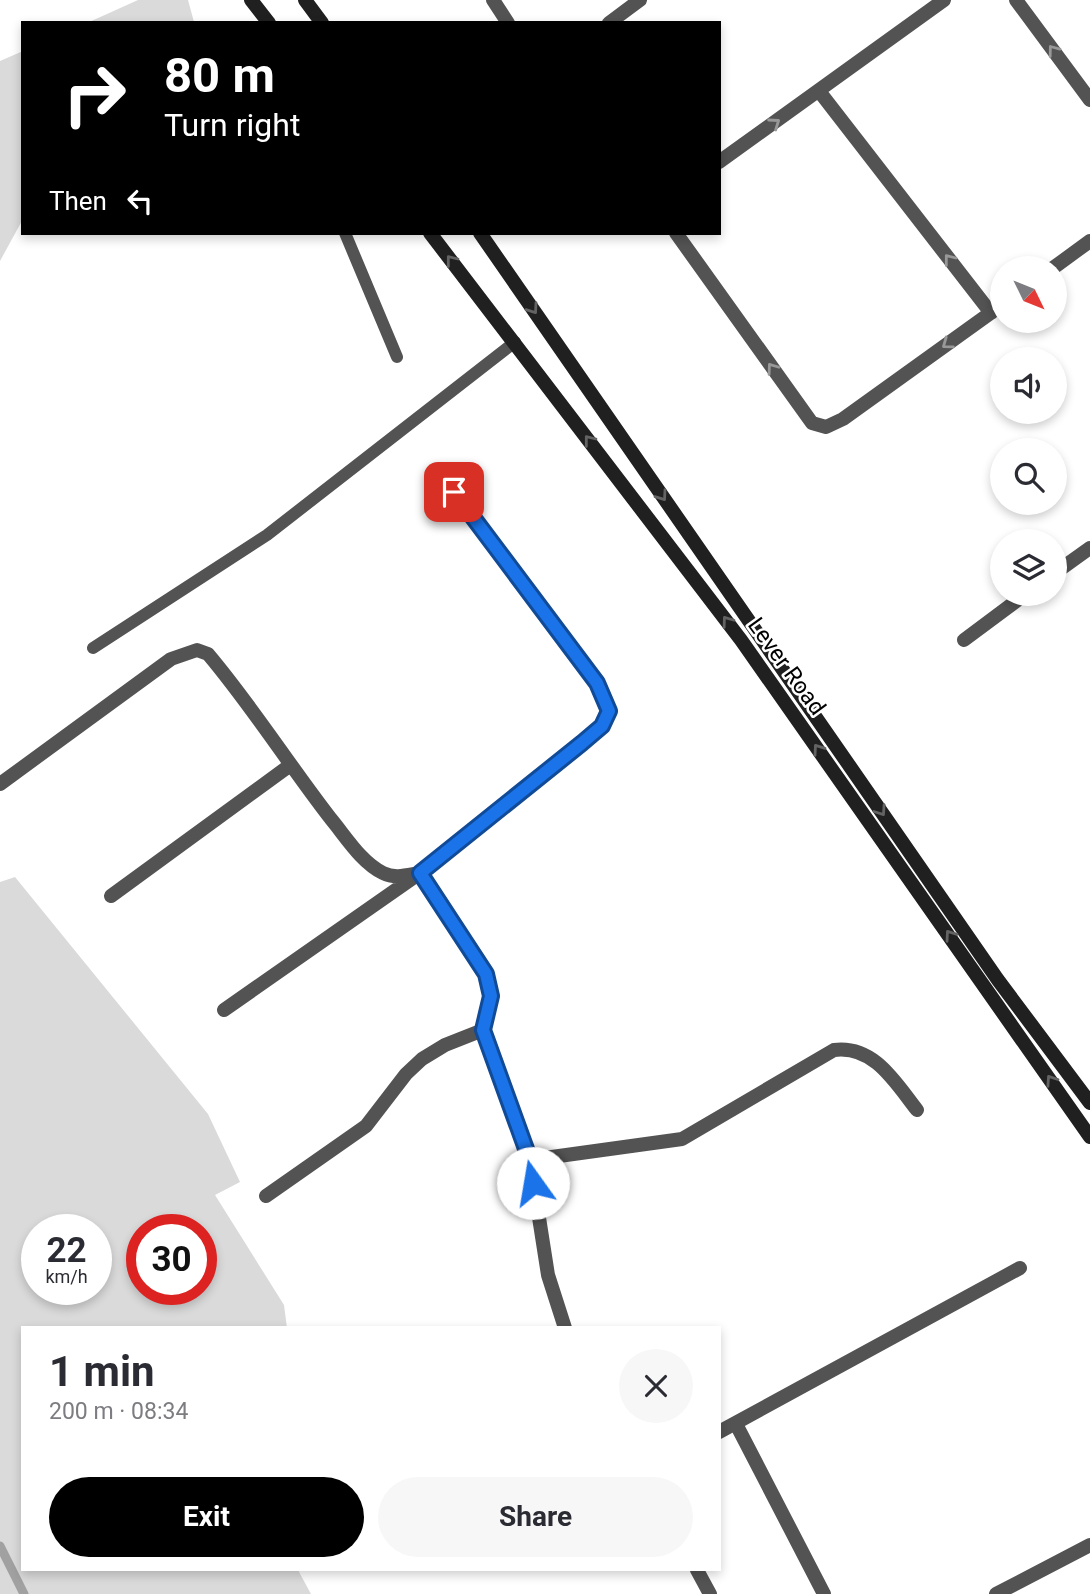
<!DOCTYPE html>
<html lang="en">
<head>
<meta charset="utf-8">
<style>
  body { margin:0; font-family:Roboto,sans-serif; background:#f7f7f7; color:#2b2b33; height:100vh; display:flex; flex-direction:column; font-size:26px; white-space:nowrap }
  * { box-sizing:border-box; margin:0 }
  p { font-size:23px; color:#7c7c81 }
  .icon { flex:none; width:38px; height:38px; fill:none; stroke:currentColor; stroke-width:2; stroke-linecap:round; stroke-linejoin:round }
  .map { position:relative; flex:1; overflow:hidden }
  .panel { position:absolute; left:21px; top:1326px; width:700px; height:245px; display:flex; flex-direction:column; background:#fff; border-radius:0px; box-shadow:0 4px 10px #0003 }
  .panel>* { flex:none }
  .banner { position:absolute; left:21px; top:21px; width:700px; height:214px; border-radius:0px; box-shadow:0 4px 10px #0003; background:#000; color:#fff; overflow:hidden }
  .needle { width:46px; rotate:133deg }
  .fabs { position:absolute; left:990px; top:256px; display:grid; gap:14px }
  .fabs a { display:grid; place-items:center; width:77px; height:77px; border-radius:50%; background:#fff; box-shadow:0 4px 10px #0003; font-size:35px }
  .speed { position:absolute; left:21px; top:1214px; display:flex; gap:14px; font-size:35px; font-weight:700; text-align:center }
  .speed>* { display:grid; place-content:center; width:91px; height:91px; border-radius:50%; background:#fff; box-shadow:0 4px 10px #0003; line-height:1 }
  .speed small { font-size:18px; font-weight:400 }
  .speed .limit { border:10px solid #d22; background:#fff; color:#111 }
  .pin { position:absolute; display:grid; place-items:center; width:60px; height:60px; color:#fff; margin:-30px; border-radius:14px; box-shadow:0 4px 10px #0006 }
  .me { position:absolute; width:77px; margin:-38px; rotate:347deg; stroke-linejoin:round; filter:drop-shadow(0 0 5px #0008) }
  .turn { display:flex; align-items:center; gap:24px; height:147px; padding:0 28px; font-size:32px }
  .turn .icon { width:91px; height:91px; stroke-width:2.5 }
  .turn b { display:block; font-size:49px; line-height:60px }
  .then { display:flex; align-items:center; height:66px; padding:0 28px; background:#0003; gap:14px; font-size:26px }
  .round { display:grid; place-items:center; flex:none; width:74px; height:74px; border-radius:37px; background:#f7f7f7 }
  .overview { display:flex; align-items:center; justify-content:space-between; height:119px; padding:0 28px }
  h1 { font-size:42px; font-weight:700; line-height:52px }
  .button { display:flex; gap:14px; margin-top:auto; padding:14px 28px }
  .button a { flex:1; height:80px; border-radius:42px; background:#000; color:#fff; font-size:28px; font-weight:700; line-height:80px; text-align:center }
  .button a+a { background:#f7f7f7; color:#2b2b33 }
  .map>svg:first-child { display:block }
  .green { fill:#dadada; fill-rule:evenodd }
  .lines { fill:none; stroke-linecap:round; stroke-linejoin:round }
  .stream { stroke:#a1a1a1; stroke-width:9 }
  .lane { stroke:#535353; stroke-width:12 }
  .street { stroke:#535353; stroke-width:14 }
  .secondary { stroke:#202020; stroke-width:14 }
  .oneway { stroke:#989898 }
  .oneway2 { stroke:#636363 }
  .route-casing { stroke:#114b97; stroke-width:18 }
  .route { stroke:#1a73e8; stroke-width:12 }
  .labels { text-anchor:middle; stroke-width:5; stroke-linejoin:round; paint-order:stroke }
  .street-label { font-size:23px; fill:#000; stroke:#fff }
</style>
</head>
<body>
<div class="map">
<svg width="1090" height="1594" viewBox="0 0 1090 1594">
  <rect width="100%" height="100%" fill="#fff"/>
  <path class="green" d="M138,0H188L194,22L87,23Z
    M23,51V219L0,261V61Z
    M15,877L208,1114L240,1182L215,1195L284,1305L287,1328H23V1570H298L311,1594H0V882ZM37,1230H96V1290H37ZM142,1230H201V1290H142Z"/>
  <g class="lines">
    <path class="stream" d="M0,1546L24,1594"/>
    <path class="lane" d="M345,233L397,357
      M93,648L267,535L515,342"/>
    <path class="street" d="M493,0L508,23
      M1016,0L1090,100
      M609,23L640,0
      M819,91L991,313
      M719,162L944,0
      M676,233L812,423L826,427L843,419L1003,304
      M1053,268L1090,241
      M1055,573L1090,548
      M964,640L1027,593
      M0,784L171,659L197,650L208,654C252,706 289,765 331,819C346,837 361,862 383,873C395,879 407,875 420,873L489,981V1009L483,1030L530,1160L548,1275L565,1328
      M111,896L289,766
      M224,1010L420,873L602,726L609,711L597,683L438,470
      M530,1160L682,1139L834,1050C874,1045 895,1082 917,1110
      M266,1196L366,1126L406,1074L422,1059L445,1045L483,1030
      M736,1424L824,1594
      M719,1432L1020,1268
      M697,1570L710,1594
      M996,1594L1090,1545"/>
    <path class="secondary" d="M251,0L269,23
      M305,0L322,23
      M430,233L741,640L1090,1137
      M480,233L998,980L1090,1103"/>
  </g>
  <defs><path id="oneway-chevron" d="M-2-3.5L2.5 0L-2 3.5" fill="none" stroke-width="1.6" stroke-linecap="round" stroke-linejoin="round" transform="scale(1.75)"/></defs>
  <g class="oneway">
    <use href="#oneway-chevron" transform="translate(1053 50) rotate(-127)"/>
    <use href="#oneway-chevron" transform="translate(775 123) rotate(-35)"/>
    <use href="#oneway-chevron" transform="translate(949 259) rotate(-128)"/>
    <use href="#oneway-chevron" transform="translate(947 344) rotate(144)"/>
    <use href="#oneway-chevron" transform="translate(772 368) rotate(-126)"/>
  </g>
  <g class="oneway2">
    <use href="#oneway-chevron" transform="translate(451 260) rotate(-128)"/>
    <use href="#oneway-chevron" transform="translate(533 309) rotate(55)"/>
    <use href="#oneway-chevron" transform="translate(589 440) rotate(-128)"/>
    <use href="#oneway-chevron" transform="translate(662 496) rotate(55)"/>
    <use href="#oneway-chevron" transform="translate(727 621) rotate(-126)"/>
    <use href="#oneway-chevron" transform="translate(818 749) rotate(-125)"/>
    <use href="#oneway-chevron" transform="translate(881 811) rotate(56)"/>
    <use href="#oneway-chevron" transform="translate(950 935) rotate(-125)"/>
    <use href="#oneway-chevron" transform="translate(1051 1080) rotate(-124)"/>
  </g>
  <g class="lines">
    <g class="route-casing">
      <path id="route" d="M454,492L597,683L609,711L602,726L582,743L420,873L486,974L491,996L483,1030L530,1160L533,1183"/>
    </g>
    <use href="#route" class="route"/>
  </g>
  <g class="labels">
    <g class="street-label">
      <text transform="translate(787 666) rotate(54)" y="8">Lever Road</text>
    </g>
  </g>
</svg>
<div class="fabs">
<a><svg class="needle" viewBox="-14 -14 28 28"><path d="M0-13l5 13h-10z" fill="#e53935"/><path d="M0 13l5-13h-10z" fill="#7c7c81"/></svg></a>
<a><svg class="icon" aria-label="sound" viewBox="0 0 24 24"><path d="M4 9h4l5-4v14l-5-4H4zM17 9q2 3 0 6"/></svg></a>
<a><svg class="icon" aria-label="search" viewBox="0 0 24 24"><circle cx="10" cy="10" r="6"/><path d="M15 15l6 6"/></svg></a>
<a><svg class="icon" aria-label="layers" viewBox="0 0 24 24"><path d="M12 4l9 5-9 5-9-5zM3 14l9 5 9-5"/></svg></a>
</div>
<div class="speed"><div>22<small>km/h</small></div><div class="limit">30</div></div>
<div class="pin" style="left:454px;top:492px;background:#d93025"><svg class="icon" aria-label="arrive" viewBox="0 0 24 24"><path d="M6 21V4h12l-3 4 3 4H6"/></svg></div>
<svg class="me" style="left:533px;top:1183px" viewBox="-20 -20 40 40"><circle r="19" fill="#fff"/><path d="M0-13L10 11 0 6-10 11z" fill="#1a73e8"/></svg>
<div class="banner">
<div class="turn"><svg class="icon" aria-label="right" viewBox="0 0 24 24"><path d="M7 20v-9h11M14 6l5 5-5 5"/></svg><div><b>80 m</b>Turn right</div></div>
<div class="then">Then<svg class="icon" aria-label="left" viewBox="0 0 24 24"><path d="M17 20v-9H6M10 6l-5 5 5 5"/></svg></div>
</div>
<section class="panel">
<div class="overview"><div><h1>1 min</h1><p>200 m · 08:34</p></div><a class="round"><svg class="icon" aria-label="close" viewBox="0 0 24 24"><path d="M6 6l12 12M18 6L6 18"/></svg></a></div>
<div class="button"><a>Exit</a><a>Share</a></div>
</section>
</div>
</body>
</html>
